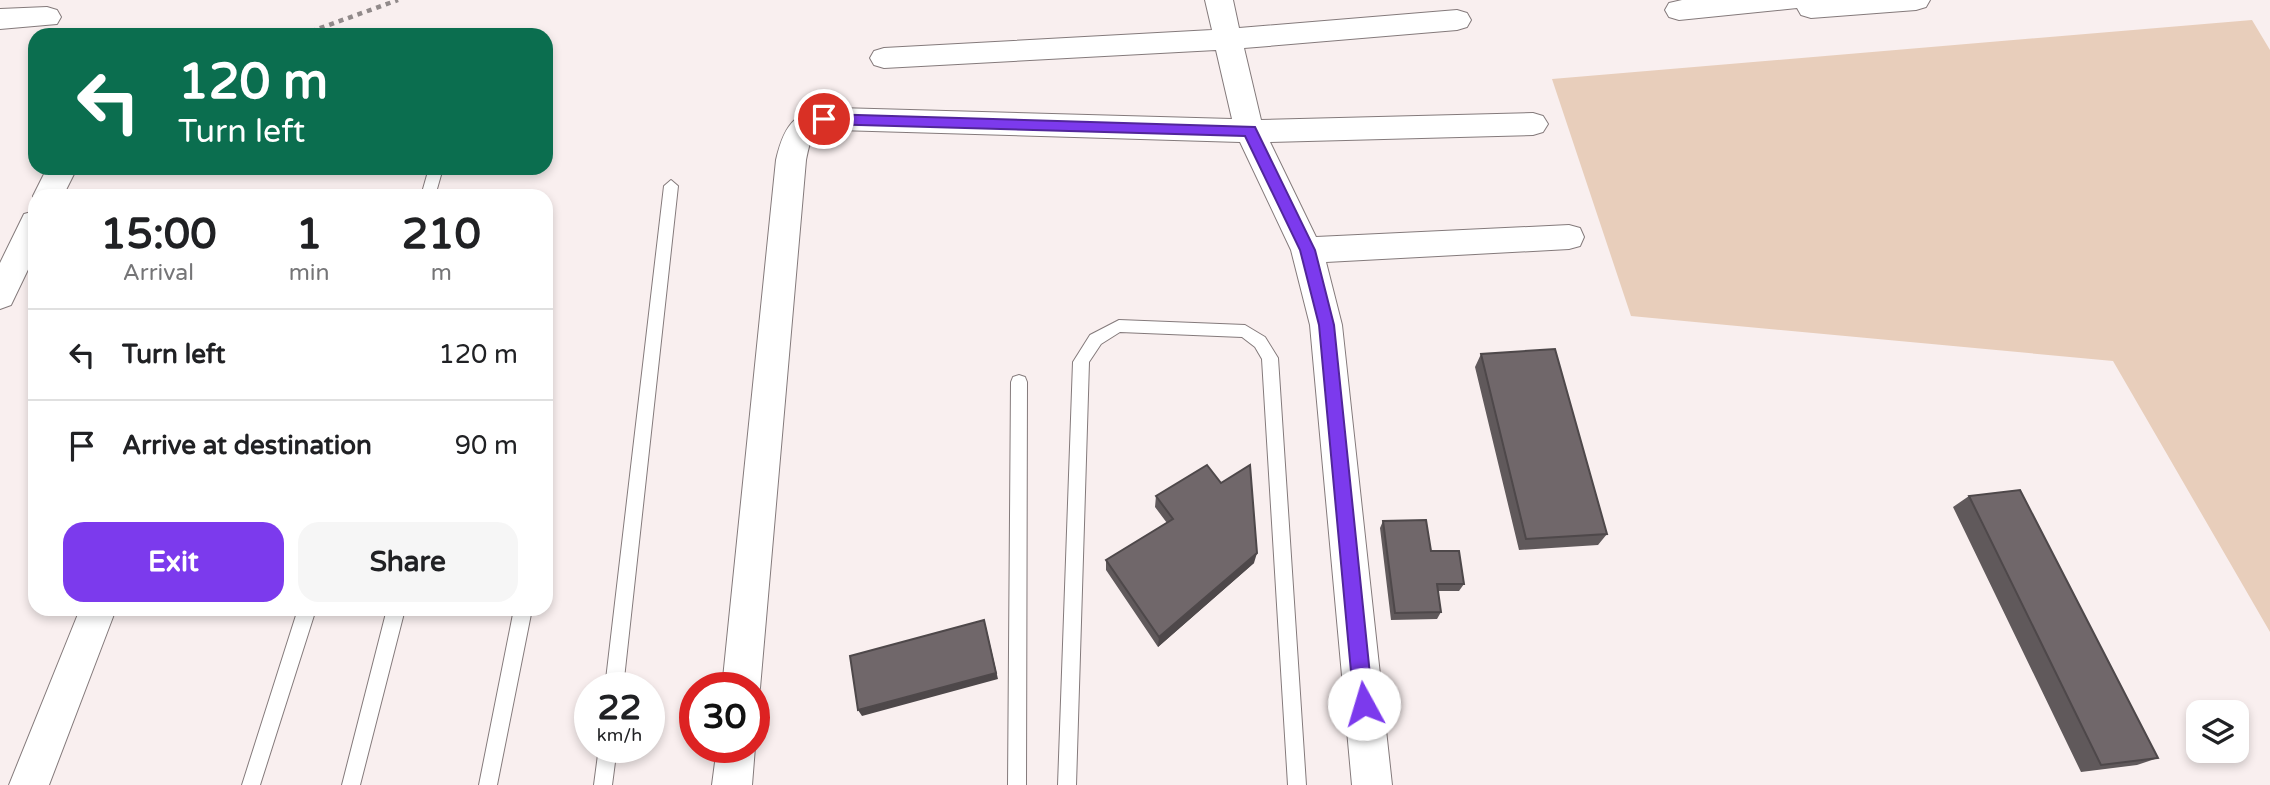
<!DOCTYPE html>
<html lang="en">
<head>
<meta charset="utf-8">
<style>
  body { margin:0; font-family:"Varela Round",sans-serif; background:#f6f6f6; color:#202124; height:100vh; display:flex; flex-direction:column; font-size:26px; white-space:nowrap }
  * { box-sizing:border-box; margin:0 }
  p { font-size:23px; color:#757577 }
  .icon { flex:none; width:38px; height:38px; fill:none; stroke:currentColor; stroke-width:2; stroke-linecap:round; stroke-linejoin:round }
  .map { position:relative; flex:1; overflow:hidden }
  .sheet { position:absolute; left:28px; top:189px; width:525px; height:427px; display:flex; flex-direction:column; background:#fff; border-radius:21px; box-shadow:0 4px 10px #0003 }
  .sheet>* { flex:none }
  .hud { position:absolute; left:28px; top:28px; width:525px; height:147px; border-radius:21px; box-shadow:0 4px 10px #0003; background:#0b6e4f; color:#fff; overflow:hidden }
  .buttons { position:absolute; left:2186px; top:700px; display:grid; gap:14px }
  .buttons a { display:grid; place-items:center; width:63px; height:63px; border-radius:14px; background:#fff; box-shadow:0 4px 10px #0003; font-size:35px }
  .speed { position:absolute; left:574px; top:672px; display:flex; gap:14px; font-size:35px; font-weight:700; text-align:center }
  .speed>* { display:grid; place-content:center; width:91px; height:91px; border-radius:50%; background:#fff; box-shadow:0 4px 10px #0003; line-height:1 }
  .speed small { font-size:18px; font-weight:400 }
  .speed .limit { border:10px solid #d22; background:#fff; color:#111 }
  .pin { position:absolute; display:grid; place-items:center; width:60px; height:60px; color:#fff; margin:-30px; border:4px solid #fff; border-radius:50%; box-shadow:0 2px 7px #0007 }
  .me { position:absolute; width:77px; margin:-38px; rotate:354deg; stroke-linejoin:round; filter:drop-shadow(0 0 5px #0008) }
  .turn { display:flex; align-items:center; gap:24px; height:147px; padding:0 35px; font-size:32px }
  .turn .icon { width:91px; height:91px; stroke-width:2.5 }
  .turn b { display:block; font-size:49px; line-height:60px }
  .eta { display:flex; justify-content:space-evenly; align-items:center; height:119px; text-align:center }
  .eta b { font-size:42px; font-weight:700; line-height:49px }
  .action { display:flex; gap:14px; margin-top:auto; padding:14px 35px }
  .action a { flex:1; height:80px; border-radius:21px; background:#7c3aed; color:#fff; font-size:28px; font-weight:700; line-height:80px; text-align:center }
  .action a+a { background:#f6f6f6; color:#202124 }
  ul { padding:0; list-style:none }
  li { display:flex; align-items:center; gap:21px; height:91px; padding:0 35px; border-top:2px solid #e0e0e0 }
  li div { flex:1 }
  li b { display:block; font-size:26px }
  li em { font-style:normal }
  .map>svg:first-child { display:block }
  .green { fill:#e8cebb }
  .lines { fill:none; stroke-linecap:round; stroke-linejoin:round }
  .lane-casing { stroke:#847a7b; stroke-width:2 }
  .street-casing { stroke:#847a7b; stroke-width:2 }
  .path { stroke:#918a8a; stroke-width:4.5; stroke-dasharray:5 5; stroke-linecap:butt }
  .lane { fill:#fff; fill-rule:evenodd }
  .street { fill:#fff; fill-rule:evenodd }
  .wall { fill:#60595b }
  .shaded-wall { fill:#4e484a }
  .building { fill:#70676a; stroke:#4e484a; stroke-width:2 }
  .route { fill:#7c3aed; stroke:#51269a; stroke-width:2 }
</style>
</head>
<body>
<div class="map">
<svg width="2270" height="785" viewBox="0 0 2270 785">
  <rect width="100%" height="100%" fill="#f9efef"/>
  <path class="green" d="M2252,20L2270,50V632L2113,361L1631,316L1552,79Z"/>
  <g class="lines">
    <g class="lane-casing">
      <path id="lane" d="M429,168H443L435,196H421Z
        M671,180L678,186L623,688H605L664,186Z
        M1119,320L1245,325L1265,337L1278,358L1306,785H1288L1262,359L1255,347L1242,337L1120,332L1101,344L1089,362L1076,785H1058L1073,362L1090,335Z
        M1019,375L1025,377L1027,382L1026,785H1008L1011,382L1013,377Z
        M298,609H316L260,785H242Z
        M387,609H405L360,785H342Z
        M514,609H532L497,785H479Z
        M599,747H617L612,785H594Z"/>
    </g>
    <g class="street-casing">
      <path id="street" d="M1205,0H1233L1239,28L1457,10L1467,13L1471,20L1467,27L1457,30L1244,48L1261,120L1533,113L1543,116L1548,124L1543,132L1533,135L1270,142L1316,237L1569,225L1580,228L1584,237L1580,246L1569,249L1326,262L1342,325L1392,785H1352L1310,325L1291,250L1240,142L838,130C812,131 811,136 806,160L760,688L754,701V688H722L776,160C785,121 797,109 838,108L1232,119L1216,50L884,68L874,65L870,58L874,51L884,48L1212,30Z
        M1682,0H1930L1926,7L1916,10L1811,18L1801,15L1797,8L1679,20L1669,17L1665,10L1669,3Z
        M47,7L57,10L61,17L57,24L0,29V9Z
        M47,168H77L63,196H35V200L33,196Z
        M35,211V255L11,305L0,309V263L24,214Z
        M80,609H116L49,785H9Z
        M754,744L755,747L752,785H712L717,747H754Z"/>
    </g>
    <path class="path" d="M301,35L398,0"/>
    <use href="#lane" class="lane"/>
    <use href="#street" class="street"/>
  </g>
  <path class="wall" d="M1481,354L1607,534L1598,545L1519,550L1475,367Z
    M1156,496L1254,563L1158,647L1106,570V560L1167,523L1155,507Z
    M1969,496L2158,758L2137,765L2081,772L1953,507Z
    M1383,521L1431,551L1464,584L1459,591H1438L1441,612L1437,619L1391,620L1380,528Z"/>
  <path class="shaded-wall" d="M1257,553L1254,563L1158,647L1159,637Z
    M986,627L998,679L862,716L858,710Z"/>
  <path class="building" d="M1555,349L1607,534L1526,539L1481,354Z
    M1207,465L1221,483L1250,465L1257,553L1159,637L1106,560L1173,519L1156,496Z
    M2020,490L2158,758L2101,765L1969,496Z
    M1426,520L1431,551H1459L1464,584H1437L1441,612L1395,613L1383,521Z
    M984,620L996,673L858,710L850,656Z"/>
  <path class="route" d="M824,114L1255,127L1315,250L1334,325L1373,704L1370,710L1364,713L1357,710L1354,704L1319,325L1300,250L1245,136L824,124L817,119Z"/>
</svg>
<div class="buttons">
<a><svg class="icon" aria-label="layers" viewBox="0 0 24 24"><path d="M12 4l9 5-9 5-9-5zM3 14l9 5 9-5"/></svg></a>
</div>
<div class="speed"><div>22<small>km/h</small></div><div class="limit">30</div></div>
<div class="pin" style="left:824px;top:119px;background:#d93025"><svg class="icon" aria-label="arrive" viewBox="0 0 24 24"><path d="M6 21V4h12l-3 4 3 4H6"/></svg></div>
<svg class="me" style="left:1364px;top:704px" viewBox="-20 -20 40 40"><circle r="19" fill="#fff"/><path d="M0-13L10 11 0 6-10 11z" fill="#7c3aed"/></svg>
<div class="hud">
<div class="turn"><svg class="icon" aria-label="left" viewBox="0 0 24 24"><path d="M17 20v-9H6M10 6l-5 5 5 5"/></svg><div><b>120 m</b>Turn left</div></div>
</div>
<section class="sheet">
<div class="eta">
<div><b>15:00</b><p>Arrival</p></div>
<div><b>1</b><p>min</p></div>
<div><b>210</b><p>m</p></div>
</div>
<ul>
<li><svg class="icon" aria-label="left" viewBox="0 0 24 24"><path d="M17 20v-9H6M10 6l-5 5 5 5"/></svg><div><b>Turn left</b></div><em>120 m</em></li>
<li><svg class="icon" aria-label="arrive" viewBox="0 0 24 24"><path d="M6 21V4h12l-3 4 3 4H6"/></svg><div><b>Arrive at destination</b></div><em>90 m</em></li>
</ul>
<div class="action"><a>Exit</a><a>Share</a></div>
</section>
</div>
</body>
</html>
